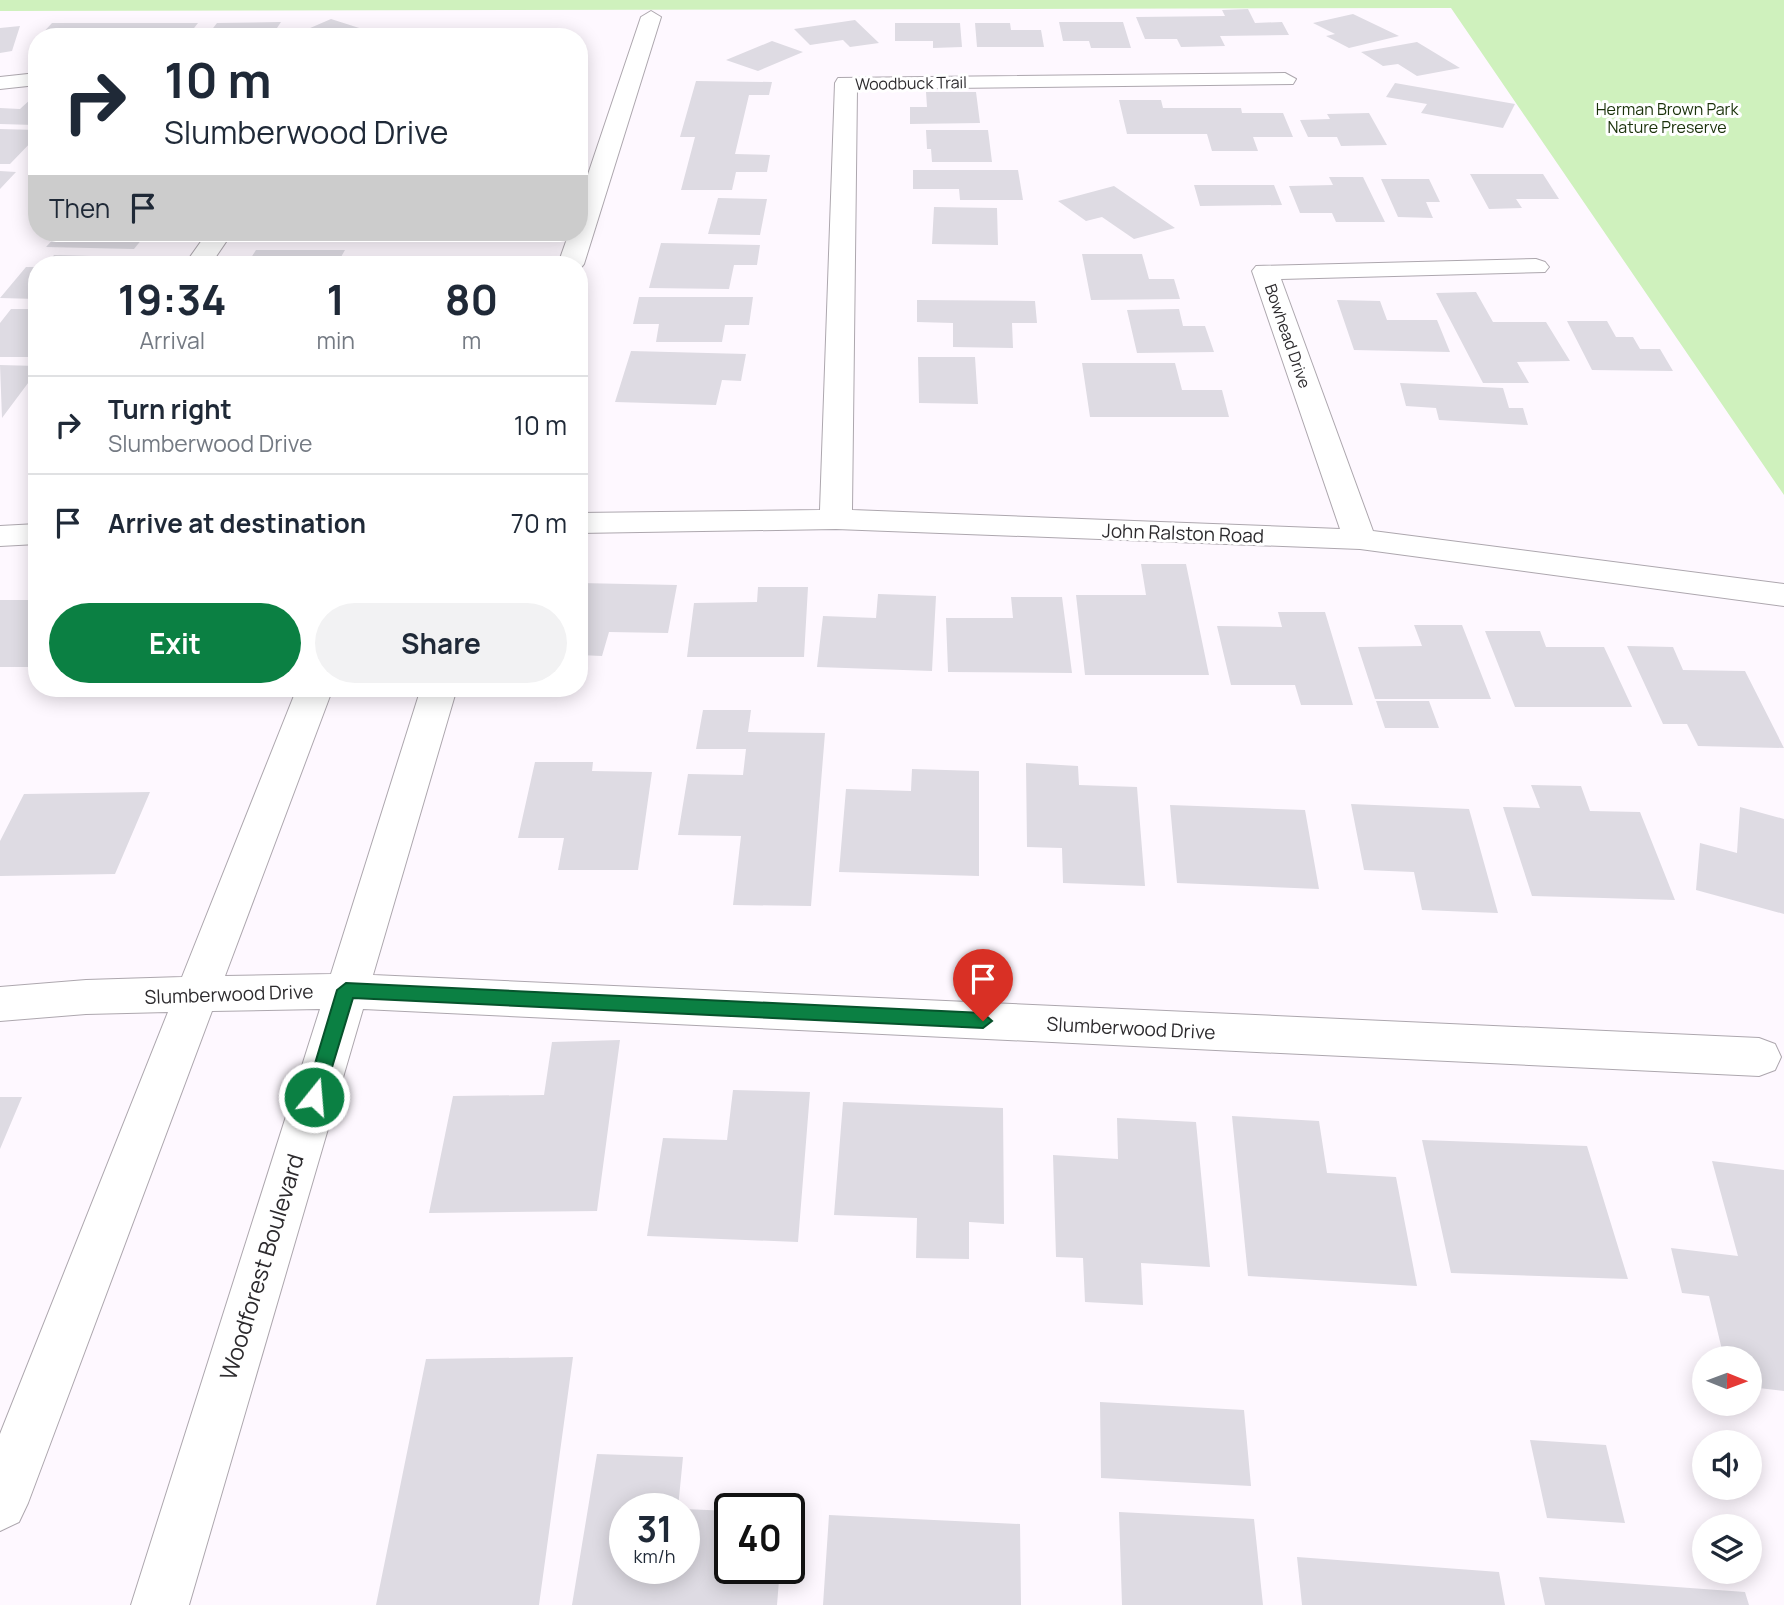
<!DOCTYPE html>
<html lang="en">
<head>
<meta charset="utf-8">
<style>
  body { margin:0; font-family:Manrope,sans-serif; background:#f2f2f3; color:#1f2937; height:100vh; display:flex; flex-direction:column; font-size:26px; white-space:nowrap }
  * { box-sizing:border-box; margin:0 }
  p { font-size:23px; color:#747a83 }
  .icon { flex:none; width:38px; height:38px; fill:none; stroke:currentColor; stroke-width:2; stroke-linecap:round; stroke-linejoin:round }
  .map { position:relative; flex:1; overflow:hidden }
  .details { position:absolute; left:28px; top:256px; width:560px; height:441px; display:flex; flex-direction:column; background:#fff; border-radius:28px; box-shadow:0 4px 18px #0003 }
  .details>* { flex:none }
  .top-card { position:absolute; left:28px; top:28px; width:560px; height:214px; border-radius:28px; box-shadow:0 4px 18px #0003; background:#fff; color:#1f2937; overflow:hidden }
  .needle { width:46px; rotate:91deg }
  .fabs { position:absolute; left:1692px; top:1346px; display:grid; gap:14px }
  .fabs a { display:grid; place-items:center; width:70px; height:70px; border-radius:50%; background:#fff; box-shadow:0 4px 18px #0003; font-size:35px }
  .speed { position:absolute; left:609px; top:1493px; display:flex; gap:14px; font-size:35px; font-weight:700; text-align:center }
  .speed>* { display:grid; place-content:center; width:91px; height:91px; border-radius:50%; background:#fff; box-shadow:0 4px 18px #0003; line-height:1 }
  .speed small { font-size:18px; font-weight:400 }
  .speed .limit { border:4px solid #111; border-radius:10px; background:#fff; color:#111 }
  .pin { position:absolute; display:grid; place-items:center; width:60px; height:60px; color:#fff; margin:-72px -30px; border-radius:50% 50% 50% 0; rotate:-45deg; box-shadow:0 0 7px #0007 }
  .pin .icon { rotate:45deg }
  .me { position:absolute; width:77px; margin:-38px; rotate:17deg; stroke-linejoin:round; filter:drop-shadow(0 0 5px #0008) }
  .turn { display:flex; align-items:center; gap:24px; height:147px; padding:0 21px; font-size:32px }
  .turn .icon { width:91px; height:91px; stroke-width:2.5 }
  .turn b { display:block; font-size:49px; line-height:60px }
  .then { display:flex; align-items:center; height:66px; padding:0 21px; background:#0003; gap:14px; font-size:26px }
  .eta { display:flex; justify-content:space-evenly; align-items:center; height:119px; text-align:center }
  .eta b { font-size:42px; font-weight:700; line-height:49px }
  .button { display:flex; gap:14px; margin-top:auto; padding:14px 21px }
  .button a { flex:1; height:80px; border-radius:42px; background:#0b8043; color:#fff; font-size:28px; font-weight:700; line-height:80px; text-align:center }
  .button a+a { background:#f2f2f3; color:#1f2937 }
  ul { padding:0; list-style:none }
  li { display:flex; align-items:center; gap:21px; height:98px; padding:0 21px; border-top:2px solid #e0e1e3 }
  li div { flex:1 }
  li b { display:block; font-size:26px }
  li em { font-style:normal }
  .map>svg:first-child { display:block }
  .green { fill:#cff1bd }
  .building { fill:#dedbe3 }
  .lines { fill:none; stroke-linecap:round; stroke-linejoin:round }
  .minor-casing { stroke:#ada7ae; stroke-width:2 }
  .minor { fill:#fff; fill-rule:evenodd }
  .route { fill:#0b8043; stroke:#07532c; stroke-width:2 }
  .labels { text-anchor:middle; stroke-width:6; stroke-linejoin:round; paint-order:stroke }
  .far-street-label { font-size:16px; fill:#2d2b2e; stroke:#fff }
  .far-park-label { font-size:16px; fill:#1a310a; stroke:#fff }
  .street-label { font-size:19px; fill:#2d2b2e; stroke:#fff }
  .near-street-label { font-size:23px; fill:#2d2b2e; stroke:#fff }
</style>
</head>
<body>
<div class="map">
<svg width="1784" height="1605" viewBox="0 0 1784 1605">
  <rect width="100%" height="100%" fill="#fef8ff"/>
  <path class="green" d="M0,0H1784V495L1451,8L0,11Z"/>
  <path class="building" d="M1248,9L1255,23L1282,22L1289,35L1220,36L1225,46L1181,47L1177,39H1145L1136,17L1225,16L1222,10Z
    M1353,14L1399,36L1349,48L1326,36L1335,34L1313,23Z
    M331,19L378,34L371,37L294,35Z
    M855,20L879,43L850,47L843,40L810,45L794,29Z
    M281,22L271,37H206L217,23Z
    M1059,22H1123L1131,48H1091L1089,41H1063Z
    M52,23H198L187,37H39Z
    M895,23H960L962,47L933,48V41H895Z
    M975,23H1010L1011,30H1041L1044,47H977Z
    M20,26L12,51L0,53V28Z
    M772,41L803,52L758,71L726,60Z
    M1417,42L1460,68L1417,76L1398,64L1383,66L1361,52Z
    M696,81L772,82L769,95H749L735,154L770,155L767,172H736L732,190H681L695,137H680Z
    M1395,83L1515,104L1503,128L1421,113L1427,104L1386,97Z
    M926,92H976L980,123L910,124V107H927Z
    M32,98H37L34,125L0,124V108L20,109Z
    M1119,100H1161L1163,108H1241L1242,113H1283L1293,137H1253L1258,151H1212L1207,134H1127Z
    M1369,113L1387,145L1341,146L1337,137H1308L1300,120L1330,119L1327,114Z
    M0,129L37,130V136L10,164H0Z
    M926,130H988L992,162H932L931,149H927Z
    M913,170H1018L1023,200H960L959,189H913Z
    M0,171L16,172L0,189Z
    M1470,174H1543L1559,199H1516L1522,208L1489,209Z
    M1329,177H1363L1385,222H1336L1332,213H1300L1289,186L1333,185Z
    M1381,179H1429L1440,202H1426L1433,218L1398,217Z
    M1194,185H1274L1282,205L1200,206Z
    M1114,186L1175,228L1134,239L1102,217L1086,221L1058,201Z
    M718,198L767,199L760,235L708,234Z
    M934,207L997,208L998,245L932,244Z
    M59,233H147L134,249L46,247Z
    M322,233H385L382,238L319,239Z
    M661,243L760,245L757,265H734L729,289L649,288Z
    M256,250H345L337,264H247Z
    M1082,254H1142L1149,279H1174L1180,299L1091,300Z
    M54,255L129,257L123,264H47Z
    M26,267H37V299L0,298Z
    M1476,292L1493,322H1546L1570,361L1517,362L1529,383H1483L1436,293Z
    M639,297H753L749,325H725L722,342H656L659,324H633Z
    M917,300L1035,301L1037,323H1012L1013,348L953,347V323L917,322Z
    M1337,300L1380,301L1387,320H1437L1450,352L1354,350Z
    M11,309H37V357H0V323Z
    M1179,309L1183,326H1205L1214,352L1137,353L1127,310Z
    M1567,321H1607L1616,337H1633L1640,349H1660L1673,371L1592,370Z
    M631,351L746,354L741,381L722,380L716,405L615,402Z
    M918,357H975L978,404L919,403Z
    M1082,363H1175L1182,390H1222L1229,417H1090Z
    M0,365L37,366V371L2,418Z
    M1400,383L1503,388L1509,408H1523L1528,425L1439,420L1436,408L1406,406Z
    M1141,564H1186L1209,675H1085L1076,595H1146Z
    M579,583L677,585L668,633L609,632L602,656L579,655Z
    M758,587H808L804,657H687L694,603L757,602Z
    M878,594L936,596L932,671L817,667L823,616L876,618Z
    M1011,597H1062L1072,673L948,672L946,618H1013Z
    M0,600H37V667H0Z
    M1278,612H1325L1353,705H1301L1295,685H1231L1217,626L1282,627Z
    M1414,625H1462L1491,699H1375L1358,647L1422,646Z
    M1485,631H1540L1546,647H1604L1632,707H1515Z
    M1627,646L1673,647L1683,670L1745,671L1784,748L1698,746L1687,724H1663Z
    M1376,701H1429L1439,728H1385Z
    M703,710H751L748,732L825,733L811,906L733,905L741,836L678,835L688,774L743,775L746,749H696Z
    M535,762H593L592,771L652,772L638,870H558L564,838H518Z
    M1026,763L1078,766L1079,785L1137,787L1145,886L1063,883L1062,848L1027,847Z
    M912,769L979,771V876L839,872L846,789L911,791Z
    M1531,785L1581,786L1590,811L1640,812L1675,900L1532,896L1503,807L1540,808Z
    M150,792L115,874L0,876V841L24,794Z
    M1351,804L1469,809L1498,913L1422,910L1414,872L1364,870Z
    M1170,805L1305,810L1319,889L1177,883Z
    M1740,807L1784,819V914L1696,890L1700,843L1737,853Z
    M620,1040L597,1211L429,1213L453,1096L544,1095L552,1042Z
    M733,1090L810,1092L798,1242L647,1236L663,1138L727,1140Z
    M0,1097H22L0,1149Z
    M843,1102L1003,1108L1004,1224L969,1222V1259L916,1258L917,1218L834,1215Z
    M1232,1116L1319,1121L1327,1173L1396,1177L1417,1286L1248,1276Z
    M1117,1118L1196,1122L1210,1267L1141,1263L1143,1305L1085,1302L1083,1258L1056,1257L1053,1155L1118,1159Z
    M1422,1140L1587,1146L1628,1279L1451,1273Z
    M1712,1161L1784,1170V1391L1750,1387V1358H1724L1709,1296L1682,1293L1671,1248L1738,1256Z
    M573,1357L539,1605H376L426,1359Z
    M1100,1402L1244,1410L1251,1486L1101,1478Z
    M1530,1440L1606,1445L1625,1523L1547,1518Z
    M597,1454L683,1457L678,1508H625V1568H684V1509L730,1511V1568H780L777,1605H572Z
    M1119,1512L1254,1519L1263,1605H1122Z
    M829,1515L1020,1524L1021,1605H823Z
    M1297,1557L1499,1572L1505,1605H1302Z
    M1539,1577L1745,1592L1749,1605H1545Z"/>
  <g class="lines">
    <g class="minor-casing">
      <path id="minor" d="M651,11L661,17L584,264L579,270V264H558L569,233H579V201L641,17Z
        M37,73V85L0,89V77Z
        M1285,73L1296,79L1293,84L857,89L852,510L1340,529L1252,271L1256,266L1536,259L1545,262L1549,267L1545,272L1281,279L1373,531L1784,584V606L1360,549L836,529L579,533V513L820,510L835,83L838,78Z
        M207,233H232L211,264H185Z
        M37,524V544L0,546V526Z
        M297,688H333L225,976L331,974L421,688H457L373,975L1759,1038L1775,1044L1781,1057L1775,1070L1759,1076L363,1009L189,1605H131L320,1009L212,1011L28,1503L19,1522L0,1531V1434L168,1012L86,1014L0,1021V987L86,980L182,977Z"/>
    </g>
    <use href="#minor" class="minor"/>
  </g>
  <path class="route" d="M346,983L983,1013L992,1021L983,1028L353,998L323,1097L321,1103H307L305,1097L337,990Z"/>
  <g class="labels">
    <g class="far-street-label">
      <text transform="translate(911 83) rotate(-1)" y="6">Woodbuck Trail</text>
      <text transform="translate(1288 336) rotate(71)" y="6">Bowhead Drive</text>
    </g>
    <g class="far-park-label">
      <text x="1667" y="115">Herman Brown Park<tspan x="1667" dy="18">Nature Preserve</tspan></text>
    </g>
    <g class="street-label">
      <text transform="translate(1183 533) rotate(2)" y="7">John Ralston Road</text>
      <text transform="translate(229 994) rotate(-2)" y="7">Slumberwood Drive</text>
      <text transform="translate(1131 1028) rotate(3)" y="7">Slumberwood Drive</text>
    </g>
    <g class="near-street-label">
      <text transform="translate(262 1267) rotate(-73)" y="8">Woodforest Boulevard</text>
    </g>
  </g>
</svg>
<div class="fabs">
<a><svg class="needle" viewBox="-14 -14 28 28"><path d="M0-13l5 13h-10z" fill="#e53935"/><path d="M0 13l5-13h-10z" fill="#747a83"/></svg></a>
<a><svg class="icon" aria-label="sound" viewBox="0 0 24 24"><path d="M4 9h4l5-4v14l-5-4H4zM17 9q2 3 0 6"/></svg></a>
<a><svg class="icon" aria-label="layers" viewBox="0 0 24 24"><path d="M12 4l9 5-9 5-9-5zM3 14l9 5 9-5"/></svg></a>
</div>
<div class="speed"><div>31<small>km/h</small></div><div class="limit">40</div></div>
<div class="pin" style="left:983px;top:1021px;background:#d93025"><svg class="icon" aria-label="arrive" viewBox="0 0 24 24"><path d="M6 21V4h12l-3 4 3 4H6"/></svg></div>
<svg class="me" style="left:314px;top:1097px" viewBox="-20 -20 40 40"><circle r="17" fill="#0b8043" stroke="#fff" stroke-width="3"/><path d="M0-11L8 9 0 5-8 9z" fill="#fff"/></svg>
<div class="top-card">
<div class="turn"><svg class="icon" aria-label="right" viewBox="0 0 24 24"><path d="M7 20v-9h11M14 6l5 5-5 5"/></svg><div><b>10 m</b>Slumberwood Drive</div></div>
<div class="then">Then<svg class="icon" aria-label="arrive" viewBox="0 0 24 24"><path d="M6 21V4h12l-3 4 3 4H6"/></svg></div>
</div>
<section class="details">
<div class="eta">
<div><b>19:34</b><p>Arrival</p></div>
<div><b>1</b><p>min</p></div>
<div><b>80</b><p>m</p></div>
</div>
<ul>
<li><svg class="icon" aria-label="right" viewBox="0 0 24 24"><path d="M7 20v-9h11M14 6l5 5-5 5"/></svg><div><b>Turn right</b><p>Slumberwood Drive</p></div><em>10 m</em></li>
<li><svg class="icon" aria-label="arrive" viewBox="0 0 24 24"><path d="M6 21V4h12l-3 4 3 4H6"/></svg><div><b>Arrive at destination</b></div><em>70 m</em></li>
</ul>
<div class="button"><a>Exit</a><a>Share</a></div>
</section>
</div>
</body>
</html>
